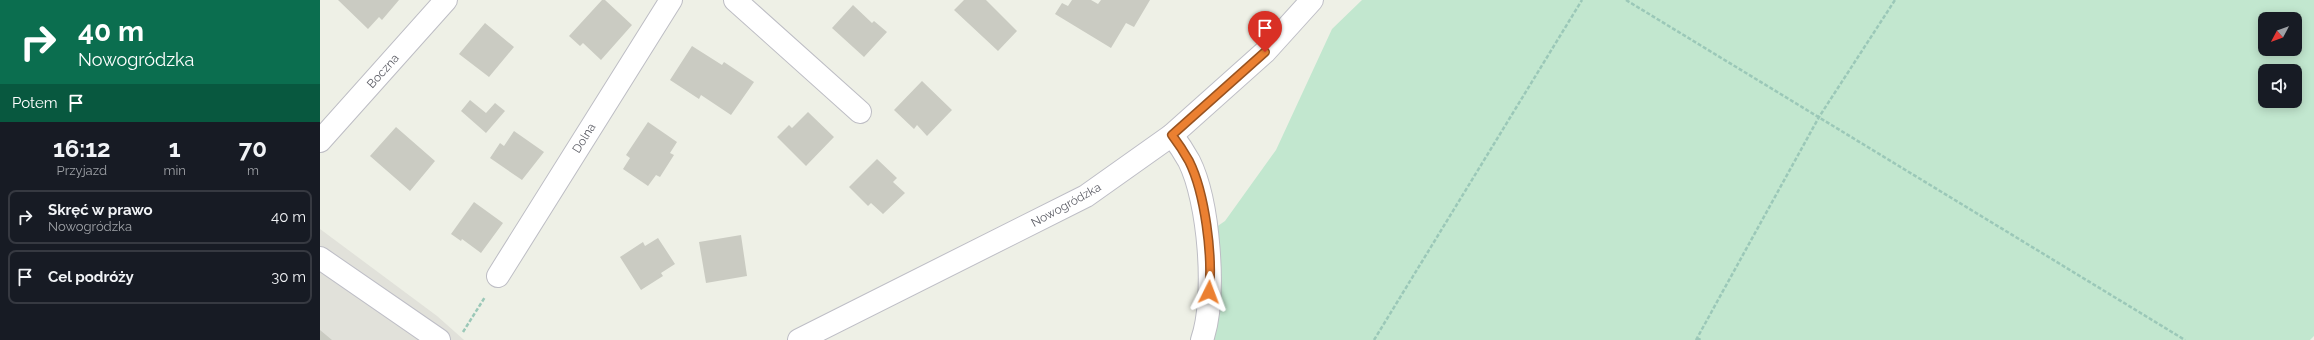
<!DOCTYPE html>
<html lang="pl">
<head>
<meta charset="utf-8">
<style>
  body { margin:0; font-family:Raleway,sans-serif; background:#242831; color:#f1f3f6; height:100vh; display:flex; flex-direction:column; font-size:15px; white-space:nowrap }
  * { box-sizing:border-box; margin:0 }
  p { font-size:13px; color:#9ea1a6 }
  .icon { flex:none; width:22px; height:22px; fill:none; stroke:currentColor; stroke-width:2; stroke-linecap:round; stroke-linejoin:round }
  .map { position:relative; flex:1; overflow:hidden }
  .details { display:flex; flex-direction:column; background:#171b24; width:320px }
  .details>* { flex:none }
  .guide { background:#0b6e4f; color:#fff; overflow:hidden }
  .needle { width:26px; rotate:229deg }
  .buttons { position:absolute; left:1938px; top:12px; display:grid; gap:8px }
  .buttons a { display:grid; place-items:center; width:44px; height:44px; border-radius:8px; background:#171b24; box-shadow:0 2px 10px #0003; font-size:20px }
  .pin { position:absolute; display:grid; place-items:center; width:34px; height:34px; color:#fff; margin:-41px -17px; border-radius:50% 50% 50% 0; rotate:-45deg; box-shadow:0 0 4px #0007 }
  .pin .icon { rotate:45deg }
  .me { position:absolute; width:44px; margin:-22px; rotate:3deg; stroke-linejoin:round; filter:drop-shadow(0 0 3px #0008) }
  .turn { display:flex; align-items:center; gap:14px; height:84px; padding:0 12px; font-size:18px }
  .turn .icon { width:52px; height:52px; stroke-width:2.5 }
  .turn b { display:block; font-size:28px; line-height:34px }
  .then { display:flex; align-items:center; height:38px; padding:0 12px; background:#0003; gap:8px; font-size:15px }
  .eta { display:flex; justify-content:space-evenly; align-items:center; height:68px; text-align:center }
  .eta b { font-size:24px; font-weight:700; line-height:28px }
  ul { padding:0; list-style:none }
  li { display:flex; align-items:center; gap:12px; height:54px; margin:0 8px 6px; padding:0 4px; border:2px solid #363941; border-radius:8px }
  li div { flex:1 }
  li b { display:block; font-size:15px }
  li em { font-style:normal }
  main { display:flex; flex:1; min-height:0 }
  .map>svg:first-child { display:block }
  .industrial { fill:#e1e1da }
  .green { fill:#c2e7cf; fill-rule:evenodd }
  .building { fill:#cacbc2 }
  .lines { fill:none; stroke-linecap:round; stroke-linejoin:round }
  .street-casing { stroke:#bdbdc4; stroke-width:24 }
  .secondary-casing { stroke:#bebec6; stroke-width:24 }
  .path { stroke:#9bc8b8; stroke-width:2.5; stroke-dasharray:4 2; stroke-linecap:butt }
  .street { stroke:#fff; stroke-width:22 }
  .secondary { stroke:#fff; stroke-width:22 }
  .route-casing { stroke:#995320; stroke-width:10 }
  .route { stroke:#eb8031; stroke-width:7 }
  .labels { text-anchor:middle; stroke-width:3.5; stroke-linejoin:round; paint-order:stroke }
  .street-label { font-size:12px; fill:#5d5e66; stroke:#fff }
</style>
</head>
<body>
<main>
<section class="details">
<div class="guide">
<div class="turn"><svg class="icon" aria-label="right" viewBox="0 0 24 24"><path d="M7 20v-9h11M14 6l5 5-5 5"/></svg><div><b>40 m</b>Nowogródzka</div></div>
<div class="then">Potem<svg class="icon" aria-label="arrive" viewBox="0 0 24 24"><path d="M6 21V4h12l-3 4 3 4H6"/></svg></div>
</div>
<div class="eta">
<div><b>16:12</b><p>Przyjazd</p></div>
<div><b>1</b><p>min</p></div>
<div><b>70</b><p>m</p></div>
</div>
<ul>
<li><svg class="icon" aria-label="right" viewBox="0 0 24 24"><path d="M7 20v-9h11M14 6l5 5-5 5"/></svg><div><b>Skręć w prawo</b><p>Nowogródzka</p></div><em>40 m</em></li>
<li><svg class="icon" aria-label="arrive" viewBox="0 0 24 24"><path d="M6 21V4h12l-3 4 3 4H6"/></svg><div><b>Cel podróży</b></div><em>30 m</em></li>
</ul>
</section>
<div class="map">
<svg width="1994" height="340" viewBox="0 0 1994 340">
  <rect width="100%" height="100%" fill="#eef0e6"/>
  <path class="industrial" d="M0,229L117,316L144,340H0Z"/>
  <path class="green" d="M1042,0H1994V336L1990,340H870L887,285L889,232L905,221L956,150L1012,29ZM1945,19H1975V49H1945ZM1945,71H1975V101H1945Z"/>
  <path class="building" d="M18,0H79L62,20L59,17L48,29Z
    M282,0H285L312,25L281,60L263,43L260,46L249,36Z
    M644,0H666L697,31L678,51L634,10Z
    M752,0H771L778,4L781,0H830L814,27L806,23L791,48L735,14L742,3L748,6Z
    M533,5L552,23L554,21L567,32L544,57L512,28Z
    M165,23L194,47L169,77L139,54Z
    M372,46L402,65L404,62L434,82L411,115L381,95L379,99L350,80Z
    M602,81L632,110L607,136L597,125L594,129L574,110Z
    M150,100L166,113L175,103L185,111L166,133L141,111Z
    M488,112L514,137L486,166L457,137L469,125L472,128Z
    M328,122L357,142L350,153L354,155L340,177L336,175L328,186L303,169L310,158L306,155Z
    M76,127L115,161L90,191L50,156Z
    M194,131L224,152L202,180L170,158L180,143L184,146Z
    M557,159L577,178L573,182L585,193L563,214L551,203L548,206L529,187Z
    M154,202L183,223L161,253L142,239L141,241L131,234Z
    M421,235L427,276L386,283L379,242Z
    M338,238L355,264L341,273L343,276L321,290L300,257L323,242L325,246Z
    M0,330L12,340H0Z"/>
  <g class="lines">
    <g class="street-casing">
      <path id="street" d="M415,0L540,112
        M852,135C858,143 864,152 869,161C889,201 897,297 882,340
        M0,141L126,0
        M178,276L351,0"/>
    </g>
    <g class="secondary-casing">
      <path id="secondary" d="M0,258L119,340
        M479,340L766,196L852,135L945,52L992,0"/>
    </g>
    <path class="path" d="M1306,0L1865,340
      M143,332L165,297
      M1377,338L1381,340
      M1054,340L1262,0
      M1376,340L1499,117L1575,0"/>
    <use href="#street" class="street"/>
    <use href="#secondary" class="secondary"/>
  </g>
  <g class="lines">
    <g class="route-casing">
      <path id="route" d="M889,292C893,256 885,193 869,161C864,152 858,143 852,135L945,52"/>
    </g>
    <use href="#route" class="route"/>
  </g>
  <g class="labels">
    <g class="street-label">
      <text transform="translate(63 71) rotate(-48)" y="4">Boczna</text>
      <text transform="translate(264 138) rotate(-58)" y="4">Dolna</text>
      <text transform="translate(746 205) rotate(-29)" y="4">Nowogródzka</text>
    </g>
  </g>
</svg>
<div class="buttons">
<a><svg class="needle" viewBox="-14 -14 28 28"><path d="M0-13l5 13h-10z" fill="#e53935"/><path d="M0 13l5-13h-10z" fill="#9ea1a6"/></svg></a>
<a><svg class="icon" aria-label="sound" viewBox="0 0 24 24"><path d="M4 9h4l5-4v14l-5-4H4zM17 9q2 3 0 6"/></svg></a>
</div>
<div class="pin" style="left:945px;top:52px;background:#d93025"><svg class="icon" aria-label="arrive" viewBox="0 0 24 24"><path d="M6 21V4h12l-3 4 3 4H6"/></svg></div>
<svg class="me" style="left:889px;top:292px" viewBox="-20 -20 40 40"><path d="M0-17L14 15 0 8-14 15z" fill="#eb8031" stroke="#fff" stroke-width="4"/></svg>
</div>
</main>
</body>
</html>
